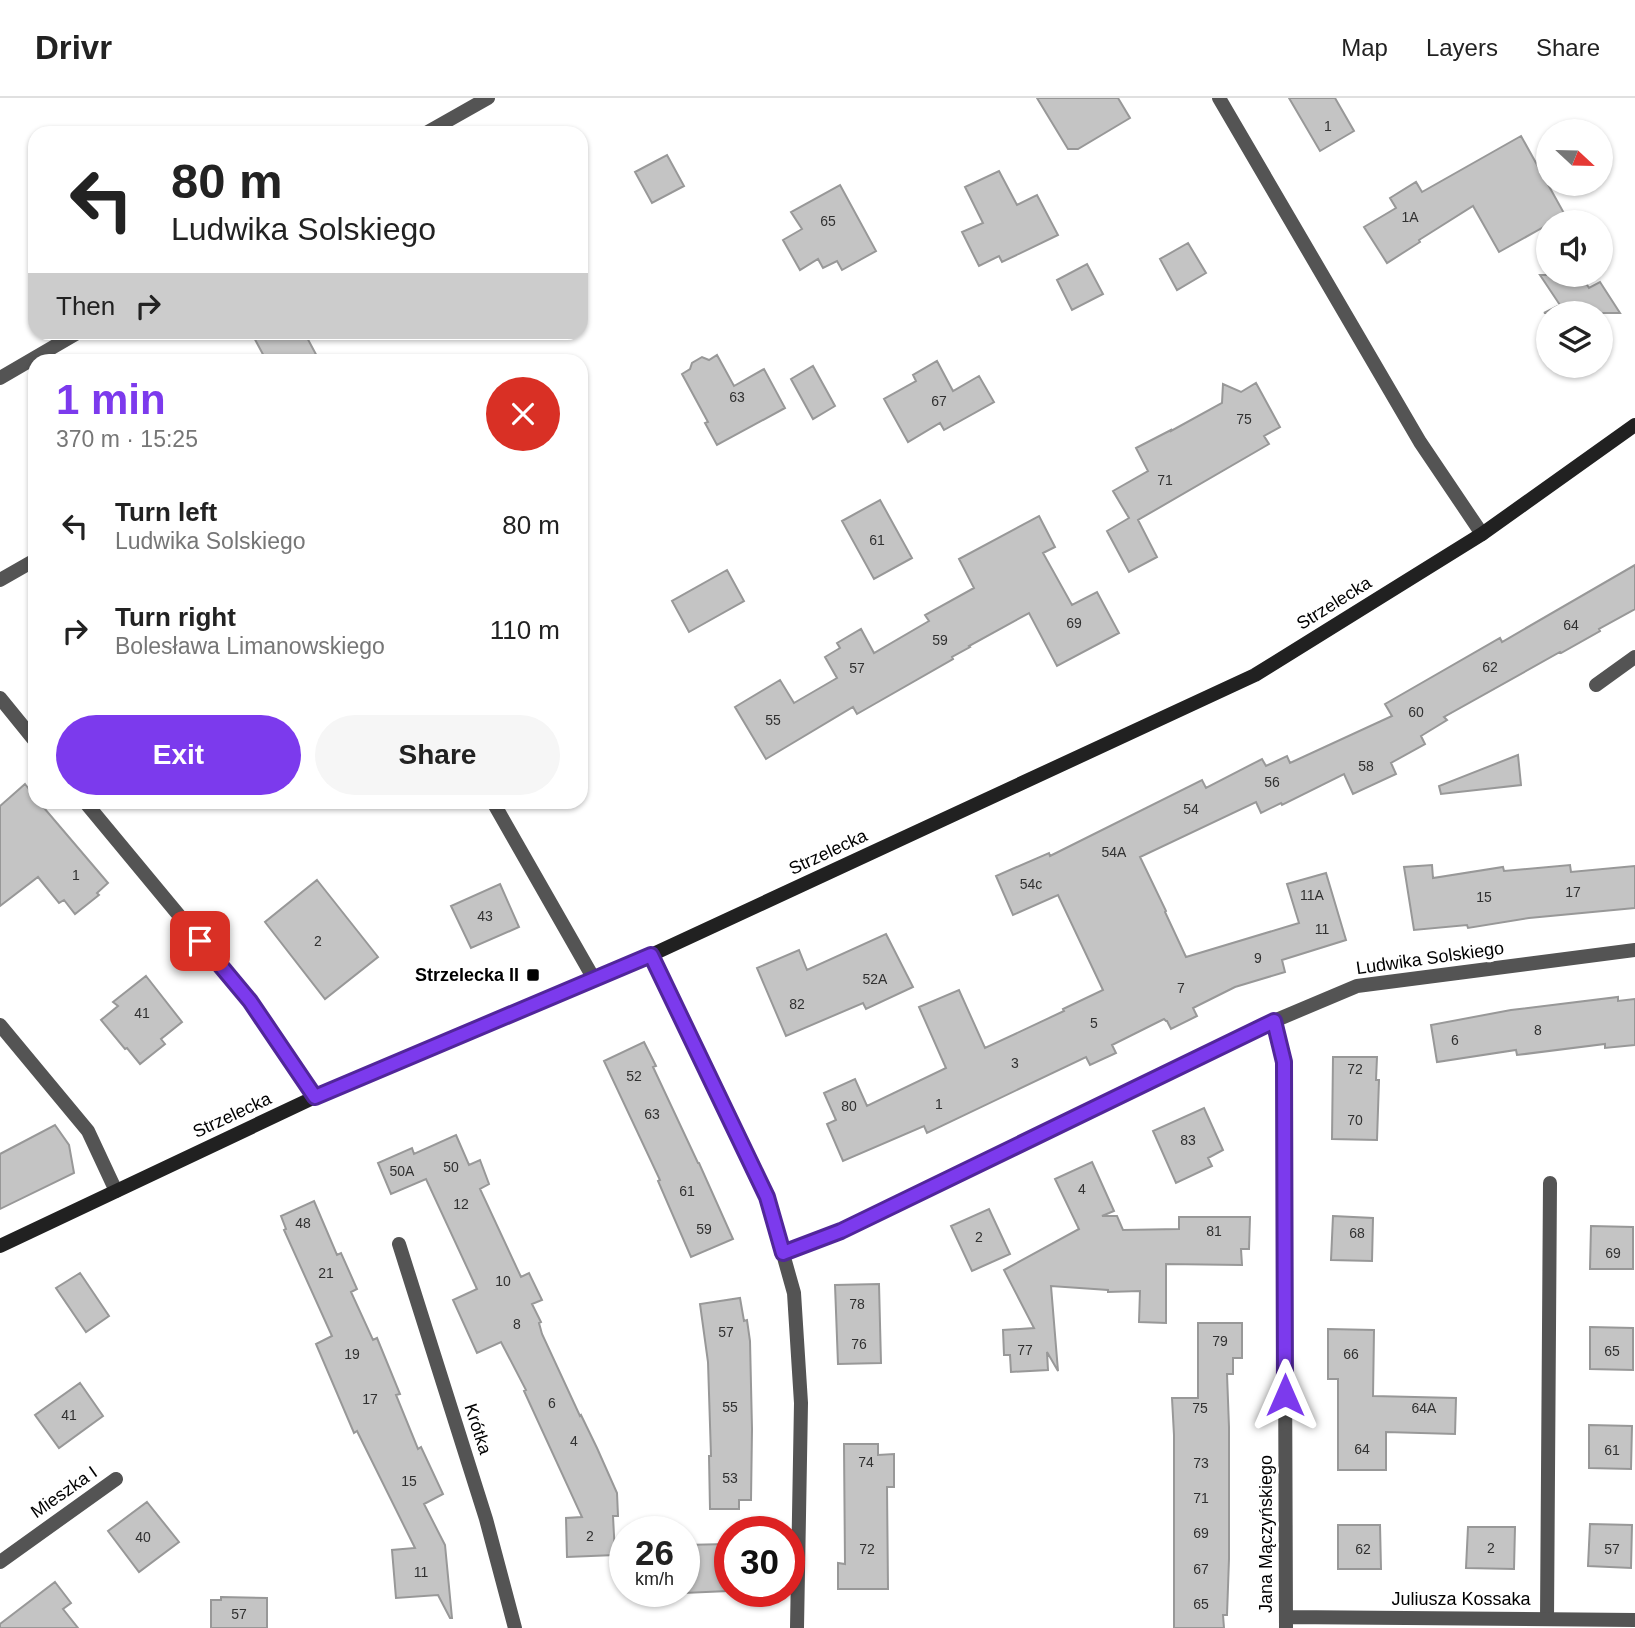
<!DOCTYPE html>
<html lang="en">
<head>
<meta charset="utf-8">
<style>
  body { margin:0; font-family:Helvetica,sans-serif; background:#f6f6f6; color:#222; height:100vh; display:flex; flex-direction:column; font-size:26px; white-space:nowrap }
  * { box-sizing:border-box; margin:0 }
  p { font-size:23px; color:#767676 }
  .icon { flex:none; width:38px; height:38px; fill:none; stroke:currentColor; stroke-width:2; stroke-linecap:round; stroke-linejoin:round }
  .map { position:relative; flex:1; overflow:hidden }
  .sheet { position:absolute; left:28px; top:256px; width:560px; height:455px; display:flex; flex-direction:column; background:#fff; border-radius:21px; box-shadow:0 2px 5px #0004 }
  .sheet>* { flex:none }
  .top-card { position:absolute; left:28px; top:28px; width:560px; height:214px; border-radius:21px; box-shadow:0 2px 5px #0004; background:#fff; color:#222; overflow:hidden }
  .needle { width:46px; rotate:112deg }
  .tools { position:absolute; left:1536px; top:21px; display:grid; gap:14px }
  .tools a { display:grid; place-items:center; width:77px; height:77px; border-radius:50%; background:#fff; box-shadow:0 2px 5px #0004; font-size:35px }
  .speed { position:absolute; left:609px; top:1418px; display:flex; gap:14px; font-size:35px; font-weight:700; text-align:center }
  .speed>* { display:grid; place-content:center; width:91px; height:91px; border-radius:50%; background:#fff; box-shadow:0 2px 5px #0004; line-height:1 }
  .speed small { font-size:18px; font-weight:400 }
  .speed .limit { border:10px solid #d22; background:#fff; color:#111 }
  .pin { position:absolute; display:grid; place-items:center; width:60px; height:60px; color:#fff; margin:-30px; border-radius:14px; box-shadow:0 4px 10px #0006 }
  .me { position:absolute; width:77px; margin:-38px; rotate:0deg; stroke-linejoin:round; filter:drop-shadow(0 0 5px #0008) }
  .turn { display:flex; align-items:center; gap:24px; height:147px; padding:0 28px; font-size:32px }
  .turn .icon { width:91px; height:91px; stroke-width:2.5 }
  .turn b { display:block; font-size:49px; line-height:60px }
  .then { display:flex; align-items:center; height:66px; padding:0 28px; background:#0003; gap:14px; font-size:26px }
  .round { display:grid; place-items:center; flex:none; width:74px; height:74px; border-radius:37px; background:#f6f6f6 }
  .summary { display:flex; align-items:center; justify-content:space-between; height:119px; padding:0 28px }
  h1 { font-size:42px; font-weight:700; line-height:52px; color:#7c3aed }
  .button { display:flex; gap:14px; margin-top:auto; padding:14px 28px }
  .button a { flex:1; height:80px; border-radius:42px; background:#7c3aed; color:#fff; font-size:28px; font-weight:700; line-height:80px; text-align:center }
  .button a+a { background:#f6f6f6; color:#222 }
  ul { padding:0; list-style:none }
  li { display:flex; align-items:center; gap:21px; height:105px; padding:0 28px }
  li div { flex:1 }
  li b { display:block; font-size:26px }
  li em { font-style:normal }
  header { display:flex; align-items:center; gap:42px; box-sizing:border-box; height:98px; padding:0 35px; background:#fff; border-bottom:2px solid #e0e0e0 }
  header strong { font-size:33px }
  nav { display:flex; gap:38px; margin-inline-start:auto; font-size:24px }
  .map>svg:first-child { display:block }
  .building { fill:#c4c4c4; stroke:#989898; stroke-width:2 }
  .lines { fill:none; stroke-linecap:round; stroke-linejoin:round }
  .lane { stroke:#545454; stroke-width:14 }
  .street { stroke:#545454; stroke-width:14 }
  .secondary { stroke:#212121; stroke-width:14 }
  .route-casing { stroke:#51269a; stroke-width:18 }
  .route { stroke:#7c3aed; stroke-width:12 }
  .poi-dot { fill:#000; stroke:#fff; stroke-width:2.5 }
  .labels { text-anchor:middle; stroke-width:6; stroke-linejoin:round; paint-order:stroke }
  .number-label { font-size:14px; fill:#313131 }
  .street-label { font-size:18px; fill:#000; stroke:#fff }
  .poi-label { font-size:18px; font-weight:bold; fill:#000; stroke:#fff; text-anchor:end }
</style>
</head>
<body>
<header>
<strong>Drivr</strong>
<nav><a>Map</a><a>Layers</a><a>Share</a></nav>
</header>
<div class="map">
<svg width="1635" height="1530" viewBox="0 0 1635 1530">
  <rect width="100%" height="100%" fill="#fff"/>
  <path class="building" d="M1037,0H1118L1130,20L1078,51H1068Z
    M1289,0H1335L1354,33L1320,53Z
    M1521,38L1565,117L1552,124H1549V126L1499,154L1473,108L1419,142L1420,144L1387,165L1364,129L1396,110L1390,100L1416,84L1422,94Z
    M667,57L684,88L652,105L635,74Z
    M999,73L1017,107L1037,97L1058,137L1002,164L999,158L979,168L962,134L983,125L965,89Z
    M840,87L876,153L842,172L837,163L823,170L818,161L800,172L783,142L802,131L791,114Z
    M1188,145L1206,175L1177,192L1160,161Z
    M1087,166L1103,196L1072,212L1057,182Z
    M1540,177H1581L1589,190L1600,184L1620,215H1544L1560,207Z
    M251,234H304L319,262H266Z
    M717,257L734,288L764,271L785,310L717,347L705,325L708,324L682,276L690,271L692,265L702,259L709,262Z
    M937,263L953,293L979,278L994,304L944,332L940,325L908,344L884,301L916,283L913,277Z
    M813,268L835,308L813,321L791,281Z
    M1256,285L1280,329L1264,338L1269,346L1138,422L1157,459L1129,474L1107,433L1129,420L1113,393L1148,373L1136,350L1171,332V333L1222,305L1223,286L1241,294Z
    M880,402L912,460L874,481L842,423Z
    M1039,418L1055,449L1043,455L1072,507L1097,494L1119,535L1057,568L1029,515L969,548L970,549L952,559L953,561L857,616L853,609L766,661L735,609L780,582L794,605L837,580L825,559L840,550L837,545L861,531L874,555L929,523L925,517L974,490L959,461Z
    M1635,467V511L1599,531L1600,533L1561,555L1560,554L1444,619L1447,622L1421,638L1425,646L1391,665L1396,676L1353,696L1344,676L1282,707L1281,705L1261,715L1256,704L1140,759L1166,813L1165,814L1186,859L1299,825L1287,786L1326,775L1346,842L1282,862L1285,874L1235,889L1193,910L1197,918L1171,931L1167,923H1166L1164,921L1112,947L1116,955L1090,967L1086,959L927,1035L924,1028L843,1063L827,1026L836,1022L824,995L855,981L867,1008L946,970L919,909L959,892L985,950L1064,913L1063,911L1103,892L1058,797L1013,817L996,778L1049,755L1050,758L1202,682L1206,690L1262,661L1266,668L1287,658L1290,665L1392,618L1385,606L1500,540L1502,544Z
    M727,472L744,503L689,534L672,503Z
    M1518,657L1521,687L1441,696L1439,688Z
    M25,686L35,699V704H39L108,785L97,795L99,797L75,816L64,802L59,805L38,779L0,808V708Z
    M1432,767L1433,780L1503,769L1504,773L1570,767L1571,774L1635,768V810L1529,820L1468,830L1467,827L1414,832L1404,769Z
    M317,782L378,859L325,901L265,824Z
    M500,786L519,829L471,850L451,808Z
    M886,836L913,889L866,911L863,905L786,938L757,870L799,852L807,872Z
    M146,878L182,924L161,941L165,946L140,966L127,950L125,951L101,922L118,908L113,904Z
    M1618,899V903L1635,901V947L1605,950V946L1517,957L1516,952L1437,964L1431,927L1511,912Z
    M644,944L656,968L653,969L698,1065H699L733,1141L691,1159L658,1083L660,1082L604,963Z
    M1333,959H1377L1376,982H1379L1377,1042L1332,1041Z
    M1204,1010L1223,1052L1208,1060L1212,1068L1176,1085L1153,1033Z
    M55,1027L69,1047L74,1075L0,1111V1056Z
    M456,1037L469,1067L480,1062L489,1086L480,1091L521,1179L529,1175L542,1202L532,1206L541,1224L539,1225L542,1236L580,1318L581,1317L597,1350L617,1395L618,1418H613L615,1457L567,1459L566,1420L582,1419L524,1293L526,1292L501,1244L477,1255L453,1202L477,1191L426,1081L391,1096L378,1065L412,1050L414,1056Z
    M1092,1064L1114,1113L1102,1118H1117L1123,1132L1179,1131V1119H1250L1249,1151H1241L1242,1167L1166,1166V1225L1139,1224L1140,1193L1108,1194V1192L1051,1188L1058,1273L1047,1254L1048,1272L1011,1274L1010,1257H1004L1003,1232L1034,1230L1004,1172L1079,1131L1055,1081Z
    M314,1103L337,1157L341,1155L357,1191L351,1194L373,1242L377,1240L400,1296L396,1297L418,1351L421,1349L443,1396L424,1406L445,1447L452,1520H450L438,1497L396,1500L392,1452L415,1450L357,1333L354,1335L316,1246L332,1238L284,1132L286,1131L281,1118Z
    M989,1111L1010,1156L972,1173L951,1128Z
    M1333,1118L1373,1120L1372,1163L1331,1162Z
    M1591,1128L1633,1129V1171H1590Z
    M80,1175L109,1218L86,1234L56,1190Z
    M879,1186L881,1265L838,1266L835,1187Z
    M740,1200L744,1223L747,1222L750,1243L752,1331L751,1402H739V1411H710L709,1358H711L708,1264L700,1206Z
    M1198,1225H1242V1260H1233V1276H1227L1229,1329V1461L1227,1517H1223L1224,1530H1174V1337L1172,1300H1198Z
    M1590,1229L1633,1230V1272L1590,1271Z
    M1328,1231L1374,1232L1373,1298L1456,1300L1455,1336L1386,1334V1372H1338V1281H1328Z
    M80,1285L103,1318L59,1350L35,1317Z
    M1589,1327L1632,1328L1631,1371L1589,1370Z
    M844,1346H878V1357L894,1356V1389H887L888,1491H838V1465L845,1466Z
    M147,1404L179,1444L139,1474L108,1433Z
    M1590,1426L1632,1427L1631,1470L1588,1468Z
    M1338,1427H1380L1381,1471H1338Z
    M1468,1429H1515L1514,1471L1466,1470Z
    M727,1446L728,1493L684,1495V1447Z
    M55,1484L71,1505L63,1511L78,1530H0V1526Z
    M221,1499L267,1500V1530H211V1502H221Z"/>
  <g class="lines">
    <path class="lane" d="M426,35L488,0
      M0,280L79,234
      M0,482L35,462
      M1547,1521L1550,1085"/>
    <path class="street" d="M1219,0L1420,344L1482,436
      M1596,587L1635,559
      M0,600L35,643
      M85,704L250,903L315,999
      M493,704L594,881
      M651,857L767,1099L794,1195L801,1305L797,1530
      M1274,923L1284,964L1286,1530
      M0,927L88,1033L116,1093
      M399,1146L486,1421L515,1530
      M783,1155L841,1133L1274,923L1357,888L1635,852
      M0,1464L116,1381
      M1286,1519L1635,1522"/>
    <path class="secondary" d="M0,1148L315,999L651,857L1255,577L1482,436L1635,327"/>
  </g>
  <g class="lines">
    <g class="route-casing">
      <path id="route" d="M200,843L250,903L315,999L651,857L767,1099L783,1155L841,1133L1274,923L1284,964L1285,1297"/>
    </g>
    <use href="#route" class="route"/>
  </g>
  <rect class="poi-dot" x="526" y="870" width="14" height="14" rx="3.5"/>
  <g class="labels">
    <g class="number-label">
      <text x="1328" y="33">1</text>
      <text x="1410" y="124">1A</text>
      <text x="828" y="128">65</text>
      <text x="737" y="304">63</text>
      <text x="939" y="308">67</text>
      <text x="1244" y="326">75</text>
      <text x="1165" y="387">71</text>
      <text x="877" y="447">61</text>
      <text x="1074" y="530">69</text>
      <text x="1571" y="532">64</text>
      <text x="940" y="547">59</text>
      <text x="1490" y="574">62</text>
      <text x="857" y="575">57</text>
      <text x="1416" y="619">60</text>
      <text x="773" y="627">55</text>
      <text x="1366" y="673">58</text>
      <text x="1272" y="689">56</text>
      <text x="1191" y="716">54</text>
      <text x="1114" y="759">54A</text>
      <text x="76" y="782">1</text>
      <text x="1031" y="791">54c</text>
      <text x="1573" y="799">17</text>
      <text x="1312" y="802">11A</text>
      <text x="1484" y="804">15</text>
      <text x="485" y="823">43</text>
      <text x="1322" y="836">11</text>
      <text x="318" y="848">2</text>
      <text x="1258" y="865">9</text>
      <text x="875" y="886">52A</text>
      <text x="1181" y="895">7</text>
      <text x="797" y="911">82</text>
      <text x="142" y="920">41</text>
      <text x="1094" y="930">5</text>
      <text x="1538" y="937">8</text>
      <text x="1455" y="947">6</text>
      <text x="1015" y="970">3</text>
      <text x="1355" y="976">72</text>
      <text x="634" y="983">52</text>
      <text x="939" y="1011">1</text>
      <text x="849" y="1013">80</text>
      <text x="652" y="1021">63</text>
      <text x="1355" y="1027">70</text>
      <text x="1188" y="1047">83</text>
      <text x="451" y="1074">50</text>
      <text x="402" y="1078">50A</text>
      <text x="1082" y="1096">4</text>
      <text x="687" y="1098">61</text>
      <text x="461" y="1111">12</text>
      <text x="303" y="1130">48</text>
      <text x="704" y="1136">59</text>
      <text x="1214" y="1138">81</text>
      <text x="1357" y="1140">68</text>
      <text x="979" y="1144">2</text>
      <text x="1613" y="1160">69</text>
      <text x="326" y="1180">21</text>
      <text x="503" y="1188">10</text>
      <text x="857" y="1211">78</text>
      <text x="517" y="1231">8</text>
      <text x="726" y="1239">57</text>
      <text x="1220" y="1248">79</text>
      <text x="859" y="1251">76</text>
      <text x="1025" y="1257">77</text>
      <text x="1612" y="1258">65</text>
      <text x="352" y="1261">19</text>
      <text x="1351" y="1261">66</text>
      <text x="370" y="1306">17</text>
      <text x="552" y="1310">6</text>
      <text x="730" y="1314">55</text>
      <text x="1200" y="1315">75</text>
      <text x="1424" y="1315">64A</text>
      <text x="69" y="1322">41</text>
      <text x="574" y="1348">4</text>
      <text x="1362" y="1356">64</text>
      <text x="1612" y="1357">61</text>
      <text x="866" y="1369">74</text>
      <text x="1201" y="1370">73</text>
      <text x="730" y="1385">53</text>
      <text x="409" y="1388">15</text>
      <text x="1201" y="1405">71</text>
      <text x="1201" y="1440">69</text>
      <text x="590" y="1443">2</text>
      <text x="143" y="1444">40</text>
      <text x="1491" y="1455">2</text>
      <text x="867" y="1456">72</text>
      <text x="1363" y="1456">62</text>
      <text x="1612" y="1456">57</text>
      <text x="1201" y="1476">67</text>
      <text x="421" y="1479">11</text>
      <text x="1201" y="1511">65</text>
      <text x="239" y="1521">57</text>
    </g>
    <g class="street-label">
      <text transform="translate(1334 505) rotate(-32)" y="6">Strzelecka</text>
      <text transform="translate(828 754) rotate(-25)" y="6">Strzelecka</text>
      <text transform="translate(1430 860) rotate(-8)" y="6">Ludwika Solskiego</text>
      <text transform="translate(232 1017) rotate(-25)" y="6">Strzelecka</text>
      <text transform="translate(478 1331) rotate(72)" y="6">Krótka</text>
      <text transform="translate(64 1394) rotate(-35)" y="6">Mieszka I</text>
      <text transform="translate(1266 1436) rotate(-90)" y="6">Jana Mączyńskiego</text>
      <text x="1461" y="1507">Juliusza Kossaka</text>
    </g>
    <g class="poi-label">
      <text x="519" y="883">Strzelecka II</text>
    </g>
  </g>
</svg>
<div class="tools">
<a><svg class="needle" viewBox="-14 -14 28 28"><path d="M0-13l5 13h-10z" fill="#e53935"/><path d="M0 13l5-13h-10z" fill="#767676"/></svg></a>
<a><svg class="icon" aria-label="sound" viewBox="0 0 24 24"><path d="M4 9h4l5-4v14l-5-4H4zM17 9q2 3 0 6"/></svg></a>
<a><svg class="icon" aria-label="layers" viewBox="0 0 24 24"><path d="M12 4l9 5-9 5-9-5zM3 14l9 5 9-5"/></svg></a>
</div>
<div class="speed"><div>26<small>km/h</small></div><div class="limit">30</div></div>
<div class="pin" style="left:200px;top:843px;background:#d93025"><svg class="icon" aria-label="arrive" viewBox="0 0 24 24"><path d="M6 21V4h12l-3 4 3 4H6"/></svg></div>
<svg class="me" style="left:1285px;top:1297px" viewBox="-20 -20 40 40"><path d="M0-17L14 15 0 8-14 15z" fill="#7c3aed" stroke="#fff" stroke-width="4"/></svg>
<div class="top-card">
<div class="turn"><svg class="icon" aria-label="left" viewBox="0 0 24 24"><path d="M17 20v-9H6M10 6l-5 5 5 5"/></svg><div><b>80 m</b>Ludwika Solskiego</div></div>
<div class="then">Then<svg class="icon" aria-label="right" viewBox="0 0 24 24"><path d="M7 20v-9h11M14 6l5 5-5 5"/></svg></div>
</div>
<section class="sheet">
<div class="summary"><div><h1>1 min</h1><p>370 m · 15:25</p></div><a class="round" style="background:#d93025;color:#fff"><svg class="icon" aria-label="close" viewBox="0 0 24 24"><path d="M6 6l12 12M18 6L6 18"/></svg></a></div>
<ul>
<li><svg class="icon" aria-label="left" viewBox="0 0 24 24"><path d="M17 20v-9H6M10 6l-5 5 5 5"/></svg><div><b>Turn left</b><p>Ludwika Solskiego</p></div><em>80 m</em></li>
<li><svg class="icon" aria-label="right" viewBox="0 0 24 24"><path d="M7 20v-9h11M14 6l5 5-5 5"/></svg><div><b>Turn right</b><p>Bolesława Limanowskiego</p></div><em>110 m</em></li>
</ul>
<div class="button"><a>Exit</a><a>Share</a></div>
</section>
</div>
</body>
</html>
